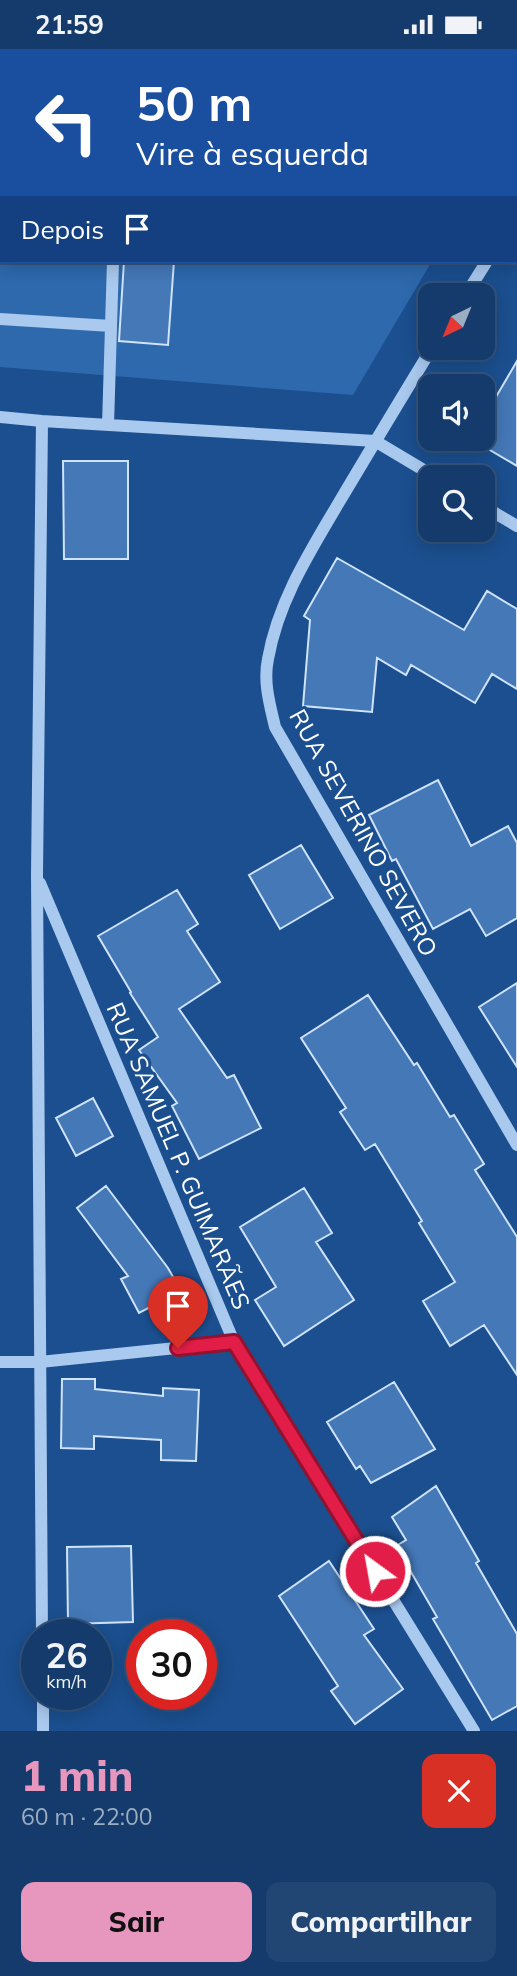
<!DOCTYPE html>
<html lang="pt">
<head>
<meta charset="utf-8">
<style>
  body { margin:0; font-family:Mulish,sans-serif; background:#214673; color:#f1f3f6; height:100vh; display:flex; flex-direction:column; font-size:26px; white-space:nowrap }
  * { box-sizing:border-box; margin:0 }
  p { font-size:23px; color:#9dadc1 }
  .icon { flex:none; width:38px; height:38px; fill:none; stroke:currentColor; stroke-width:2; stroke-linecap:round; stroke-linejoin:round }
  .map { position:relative; height:1682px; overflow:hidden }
  .sheet { display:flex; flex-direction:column; background:#143b6b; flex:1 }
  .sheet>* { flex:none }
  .banner { position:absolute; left:0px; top:0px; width:518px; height:214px; box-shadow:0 4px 18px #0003,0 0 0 2px #33557e; background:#1a4fa0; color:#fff; overflow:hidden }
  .needle { width:46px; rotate:223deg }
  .fabs { position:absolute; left:418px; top:234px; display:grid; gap:14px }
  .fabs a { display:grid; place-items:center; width:77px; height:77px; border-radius:14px; background:#143b6b; box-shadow:0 4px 18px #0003,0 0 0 2px #33557e; font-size:35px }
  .speed { position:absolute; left:21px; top:1570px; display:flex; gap:14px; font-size:35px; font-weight:700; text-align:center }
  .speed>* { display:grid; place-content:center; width:91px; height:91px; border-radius:50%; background:#143b6b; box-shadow:0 4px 18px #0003,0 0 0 2px #33557e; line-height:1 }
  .speed small { font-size:18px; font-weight:400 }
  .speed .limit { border:10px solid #d22; background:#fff; color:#111 }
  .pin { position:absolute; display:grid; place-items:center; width:60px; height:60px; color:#fff; margin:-72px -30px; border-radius:50% 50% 50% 0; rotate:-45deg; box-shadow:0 0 7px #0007 }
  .pin .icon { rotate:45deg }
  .me { position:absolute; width:77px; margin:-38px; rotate:328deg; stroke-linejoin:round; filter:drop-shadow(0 0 5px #0008) }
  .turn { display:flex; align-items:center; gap:24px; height:147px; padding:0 21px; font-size:32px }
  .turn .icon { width:91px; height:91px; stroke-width:2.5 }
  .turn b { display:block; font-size:49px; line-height:60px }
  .then { display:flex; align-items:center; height:66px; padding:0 21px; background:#0003; gap:14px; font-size:26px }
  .round { display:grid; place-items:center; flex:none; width:74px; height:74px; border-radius:14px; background:#214673 }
  .overview { display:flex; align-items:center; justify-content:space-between; height:119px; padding:0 21px }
  h1 { font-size:42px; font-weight:800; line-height:52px; color:#e797bd }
  .action { display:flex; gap:14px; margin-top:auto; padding:14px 21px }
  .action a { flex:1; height:80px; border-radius:14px; background:#e797bd; color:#111; font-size:28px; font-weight:800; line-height:80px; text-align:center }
  .action a+a { background:#214673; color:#f1f3f6 }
  .status { display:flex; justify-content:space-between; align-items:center; height:49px; padding:0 35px; background:#143b6b; direction:ltr }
  .status svg { height:19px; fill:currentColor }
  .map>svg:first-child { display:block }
  .green { fill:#2e69ad }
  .building { fill:#4478b7; stroke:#cfe3fa; stroke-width:2 }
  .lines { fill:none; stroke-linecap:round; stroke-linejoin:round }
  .minor { stroke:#a9c9ee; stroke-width:12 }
  .route-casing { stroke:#92132f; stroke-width:18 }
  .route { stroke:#e11d48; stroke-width:12 }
  .labels { text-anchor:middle; stroke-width:6; stroke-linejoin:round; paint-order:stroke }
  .street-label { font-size:24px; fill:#fff; stroke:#1b4f8f }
</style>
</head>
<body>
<div class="status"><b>21:59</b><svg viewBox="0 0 49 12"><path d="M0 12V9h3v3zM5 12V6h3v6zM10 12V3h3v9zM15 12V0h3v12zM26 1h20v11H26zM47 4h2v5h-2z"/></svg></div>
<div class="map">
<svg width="517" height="1682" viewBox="0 0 517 1682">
  <rect width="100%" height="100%" fill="#1b4f8f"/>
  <path class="green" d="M0,0H517V68L516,69V2H2V212H432L353,346L0,318Z"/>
  <path class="building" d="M124,212H174L168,296L119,292Z
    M517,312V417L483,397V370Z
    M63,412H128V510H64Z
    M337,509L464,581L487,542L517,560V640L492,625L475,654L411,616L406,626L377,609L372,663L303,657L310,571L304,567Z
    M438,731L471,797L508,777L517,794V869L486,887L470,860L433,880L396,810L392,812L369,766Z
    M301,796L333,849L280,880L249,826Z
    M177,841L198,875L187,882L220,933L179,960L227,1029L234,1026L261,1079L199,1110L172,1057L177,1054L139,1001L158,988L130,944L131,943L98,887Z
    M517,934V1018L479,958Z
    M368,946L414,1016L417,1014L450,1068L454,1066L484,1115L475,1121L517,1188V1326L484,1276L450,1297L423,1252L455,1233L419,1174L422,1172L375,1095L365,1101L340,1063L346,1059L301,989Z
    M93,1049L113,1087L76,1107L56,1069Z
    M106,1137L168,1219L181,1242L139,1264L121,1230L128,1227L77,1159Z
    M304,1139L332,1184L316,1193L354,1251L284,1297L255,1251L276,1238L240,1178Z
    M62,1330H95V1340L163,1347V1339L199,1341L196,1412L161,1411V1391L94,1387V1400L61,1399Z
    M394,1333L435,1400L371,1434L360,1417L356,1420L327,1373Z
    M436,1437L479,1512L476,1514L517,1585V1657L492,1671L433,1570L437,1568L396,1497L406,1491L392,1468Z
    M131,1497L133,1573L68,1575L67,1498Z
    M329,1512L374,1580L364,1586L403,1640L355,1675L331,1642L338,1637L279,1547Z"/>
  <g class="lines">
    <path class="minor" d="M122,2L123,0
      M516,164L517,163
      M465,247L487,212
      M0,270L111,277
      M432,299C400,351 369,403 338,455C309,504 278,553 268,610C263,633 270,656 275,678L517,1096
      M0,368L42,372L375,392L437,429
      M108,376L113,212
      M483,457L517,477
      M40,834L234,1293L474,1682
      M0,1313H40L234,1293
      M42,1586L37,826L42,372
      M43,1645V1682"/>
  </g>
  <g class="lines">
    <g class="route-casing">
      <path id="route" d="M178,1299L234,1293L375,1522"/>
    </g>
    <use href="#route" class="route"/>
  </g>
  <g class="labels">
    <g class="street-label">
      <text transform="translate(363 784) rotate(61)" y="8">RUA SEVERINO SEVERO</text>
      <text transform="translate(178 1107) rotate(67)" y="8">RUA SAMUEL P. GUIMARÃES</text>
    </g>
  </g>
</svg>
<div class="fabs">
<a><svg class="needle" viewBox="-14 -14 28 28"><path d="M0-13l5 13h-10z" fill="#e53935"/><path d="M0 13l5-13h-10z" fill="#9dadc1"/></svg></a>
<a><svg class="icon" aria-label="sound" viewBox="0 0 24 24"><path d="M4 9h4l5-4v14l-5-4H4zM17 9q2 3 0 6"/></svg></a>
<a><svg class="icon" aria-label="search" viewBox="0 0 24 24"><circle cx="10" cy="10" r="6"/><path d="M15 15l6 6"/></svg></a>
</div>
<div class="speed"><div>26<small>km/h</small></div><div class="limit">30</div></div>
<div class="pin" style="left:178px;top:1299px;background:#d93025"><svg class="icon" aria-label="arrive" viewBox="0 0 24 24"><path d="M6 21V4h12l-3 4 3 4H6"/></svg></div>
<svg class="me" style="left:375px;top:1522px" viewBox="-20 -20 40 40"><circle r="17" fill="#e11d48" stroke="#fff" stroke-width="3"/><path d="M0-11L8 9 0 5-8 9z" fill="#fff"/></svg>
<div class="banner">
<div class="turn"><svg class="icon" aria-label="left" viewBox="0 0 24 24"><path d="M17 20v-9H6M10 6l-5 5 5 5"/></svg><div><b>50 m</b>Vire à esquerda</div></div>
<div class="then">Depois<svg class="icon" aria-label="arrive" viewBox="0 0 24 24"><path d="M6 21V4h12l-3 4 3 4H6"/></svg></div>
</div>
</div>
<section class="sheet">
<div class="overview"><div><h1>1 min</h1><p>60 m · 22:00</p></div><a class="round" style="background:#d93025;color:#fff"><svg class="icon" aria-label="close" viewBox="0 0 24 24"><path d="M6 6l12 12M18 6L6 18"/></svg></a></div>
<div class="action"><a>Sair</a><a>Compartilhar</a></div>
</section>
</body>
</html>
